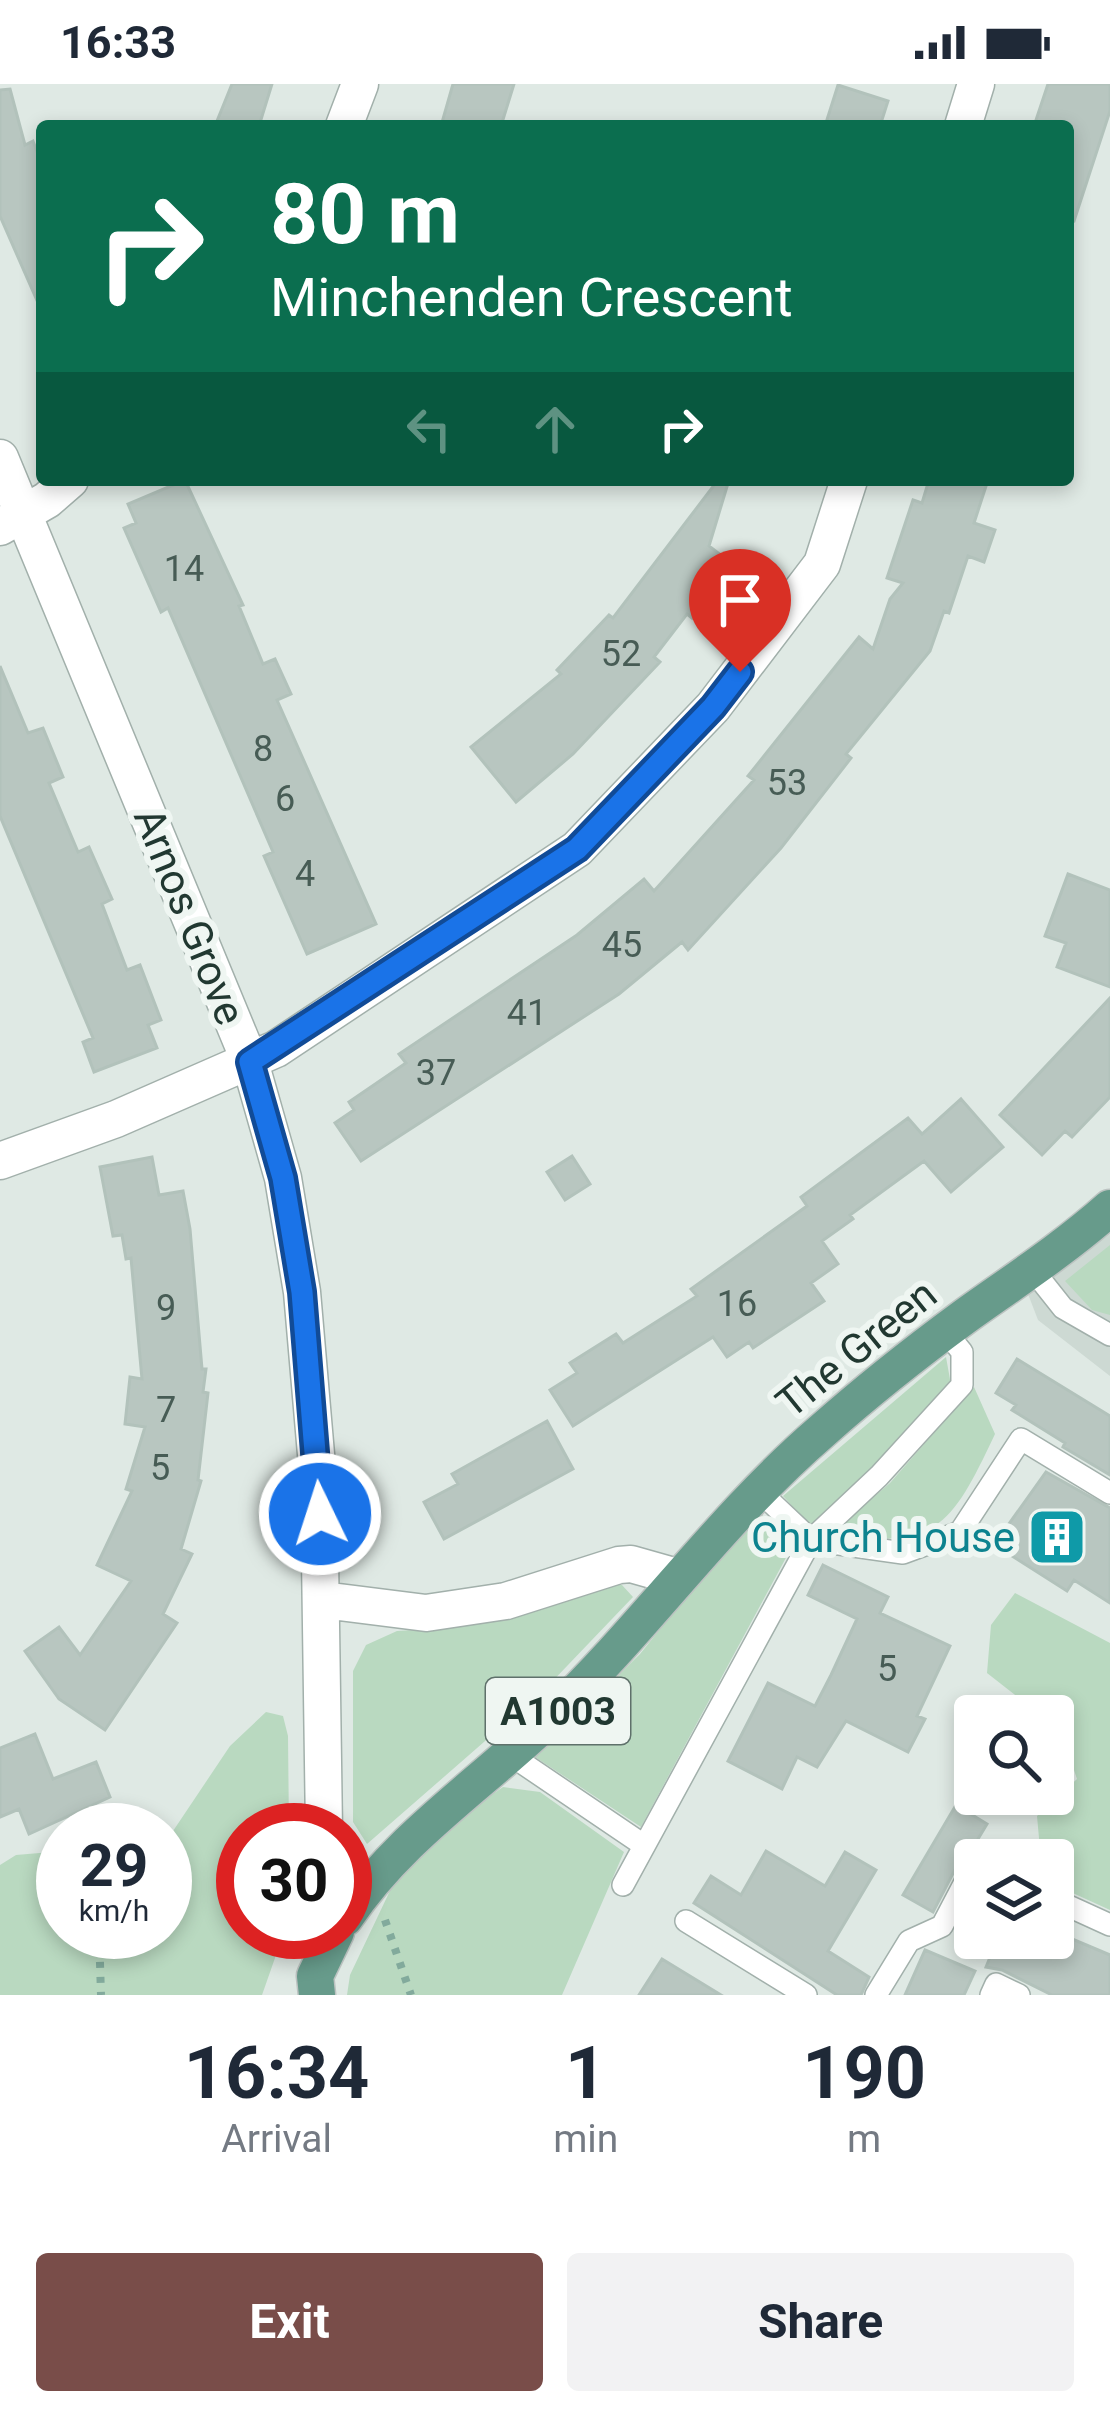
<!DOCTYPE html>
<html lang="en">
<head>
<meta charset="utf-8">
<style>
  body { margin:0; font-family:Roboto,sans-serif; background:#f2f2f3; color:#1f2937; height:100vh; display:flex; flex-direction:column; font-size:45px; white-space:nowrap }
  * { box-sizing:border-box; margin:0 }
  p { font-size:39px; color:#747a83 }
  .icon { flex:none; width:66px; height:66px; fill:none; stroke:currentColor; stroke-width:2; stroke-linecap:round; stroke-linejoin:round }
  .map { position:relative; height:1911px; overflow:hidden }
  .panel { display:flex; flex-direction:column; background:#fff; flex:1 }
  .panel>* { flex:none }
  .guide { position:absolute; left:36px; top:36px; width:1038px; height:366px; border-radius:12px; box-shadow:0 6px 18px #0003; background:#0b6e4f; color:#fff; overflow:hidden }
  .controls { position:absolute; left:954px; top:1611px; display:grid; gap:24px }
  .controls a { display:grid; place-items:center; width:120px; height:120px; border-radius:12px; background:#fff; box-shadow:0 6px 18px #0003; font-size:60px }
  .speed { position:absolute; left:36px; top:1719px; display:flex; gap:24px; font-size:60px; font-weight:700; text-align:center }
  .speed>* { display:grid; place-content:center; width:156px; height:156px; border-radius:50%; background:#fff; box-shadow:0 6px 18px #0003; line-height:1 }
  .speed small { font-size:30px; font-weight:400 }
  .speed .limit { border:18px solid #d22; background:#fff; color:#111 }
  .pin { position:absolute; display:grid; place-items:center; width:102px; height:102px; color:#fff; margin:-123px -51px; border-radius:50% 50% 50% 0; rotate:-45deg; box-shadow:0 0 12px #0007 }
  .pin .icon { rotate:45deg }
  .me { position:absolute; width:132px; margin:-66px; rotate:356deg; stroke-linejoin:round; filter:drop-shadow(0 0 9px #0008) }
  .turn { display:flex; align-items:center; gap:42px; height:252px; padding:0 36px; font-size:54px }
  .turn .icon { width:156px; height:156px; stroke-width:2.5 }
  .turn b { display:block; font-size:84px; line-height:102px }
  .lanes { display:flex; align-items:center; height:114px; padding:0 36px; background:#0003; justify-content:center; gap:60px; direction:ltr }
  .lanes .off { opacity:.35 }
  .eta { display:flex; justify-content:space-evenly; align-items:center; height:204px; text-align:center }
  .eta b { font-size:72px; font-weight:700; line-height:84px }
  .primary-button { display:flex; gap:24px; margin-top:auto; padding:24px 36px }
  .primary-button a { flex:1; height:138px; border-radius:12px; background:#794d49; color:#fff; font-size:48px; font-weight:700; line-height:138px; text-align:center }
  .primary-button a+a { background:#f2f2f3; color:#1f2937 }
  .status { display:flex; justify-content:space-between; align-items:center; height:84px; padding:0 60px; background:#fff; direction:ltr }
  .status svg { height:33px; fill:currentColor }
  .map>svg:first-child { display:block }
  .built { fill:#cdd9d3 }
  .green { fill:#b9d9c0 }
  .building { fill:#b8c6c0; stroke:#b2c2bb; stroke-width:3 }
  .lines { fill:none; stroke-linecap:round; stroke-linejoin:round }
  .service-casing { stroke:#a2b0ab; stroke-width:24 }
  .minor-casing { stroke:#a2b0ab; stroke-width:39 }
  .primary-casing { stroke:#bcc3c1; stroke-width:39 }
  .path { stroke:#82aa9c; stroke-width:8; stroke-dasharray:6 9; stroke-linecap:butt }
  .service { stroke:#fff; stroke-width:21 }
  .minor { stroke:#fff; stroke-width:36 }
  .primary { stroke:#679b8b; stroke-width:36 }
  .route-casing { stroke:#114b97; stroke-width:30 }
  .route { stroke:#1a73e8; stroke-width:21 }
  .labels { text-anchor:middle; stroke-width:12; stroke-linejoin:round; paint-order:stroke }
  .number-label { font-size:36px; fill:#475c55 }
  .shield { fill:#eff6f2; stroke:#5f716b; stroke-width:3 }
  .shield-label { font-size:39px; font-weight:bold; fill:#213831 }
  .street-label { font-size:42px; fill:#213831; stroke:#eff6f2 }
  .culture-label { font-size:42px; fill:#0d838f; stroke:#eff6f2; text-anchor:end }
</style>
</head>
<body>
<div class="status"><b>16:33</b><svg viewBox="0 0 49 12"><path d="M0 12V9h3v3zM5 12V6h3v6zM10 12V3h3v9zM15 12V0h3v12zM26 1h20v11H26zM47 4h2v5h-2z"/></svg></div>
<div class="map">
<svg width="1110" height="1911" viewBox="0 0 1110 1911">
  <rect width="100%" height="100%" fill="#dfe9e4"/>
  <path class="built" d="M1110,1150V1292L1038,1236L1028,1210Z"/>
  <path class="green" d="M1110,1161V1231L1092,1226L1065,1197Z
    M946,1273L951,1301L874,1388L812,1444L783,1412Z
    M974,1303L995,1350C951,1443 937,1466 830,1450L890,1399Z
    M762,1431L795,1457L641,1743L535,1673L640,1570L691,1507Z
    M605,1498L622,1501L633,1513L546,1604L367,1760L353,1738V1587L366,1561L397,1547L446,1544Z
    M1015,1509L1110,1559V1826L1053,1800V1776H1041L1037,1732L1077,1695L1061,1647L1053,1640V1632H1042L987,1589L991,1541Z
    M266,1628L283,1632L288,1652L289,1746H243V1848H280L275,1874L262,1911H0V1781L16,1771L63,1767V1848H165V1759L230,1662Z
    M503,1703L540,1708L624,1768L562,1911H347L350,1891L396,1794L464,1730Z"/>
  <path class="building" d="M232,0H272L259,42H215Z
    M453,0H514L501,42H441Z
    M1048,0H1110V27L1074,137L1068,136V42H1034Z
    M838,1L888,17L880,42H825Z
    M10,5L25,61L33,57L42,81V228L0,132V6Z
    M185,396L243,521L239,522L263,580L275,575L291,610L277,616L376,840L307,870L264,772L273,768L168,524L161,528L124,444L136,439L128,420Z
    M718,396H729L709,462L726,475L716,488L723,493L692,534L687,530L654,573L660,578L573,670L516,718L471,663L561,590L557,586L609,531L613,534Z
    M929,396H988L974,439L995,446L984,478L968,472L949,529L944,527L930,567L846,670L851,674L781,764L688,866L682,858L619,910L361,1077L335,1039L354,1026L349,1018L406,979L399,970L577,851L644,795L654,807L754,696L748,692L859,553L873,565L890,515L903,499L887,494L913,416L922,419Z
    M0,582L28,649L43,644L63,693L49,699L78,768L89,763L112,815L102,820L127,886L140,881L161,936L148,941L157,964L94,988L83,958L93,954L0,732Z
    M1068,790L1110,806V903L1057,883L1066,859L1045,852Z
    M1110,914V1013L1072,1053L1065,1047L1042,1071L1000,1031Z
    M961,1015L1003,1063L951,1108L924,1077L850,1131L853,1135L822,1157L838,1180L811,1199L824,1217L753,1264L749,1258L727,1273L713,1253L573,1342L550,1306L577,1289L570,1279L616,1250L623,1259L697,1212L691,1205L807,1122L801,1113L908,1034L922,1050Z
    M572,1072L590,1100L565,1116L547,1088Z
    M152,1073L159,1111L183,1107L190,1145L202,1285H206L203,1308L208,1309L198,1396L201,1397L181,1465L192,1470L163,1530L177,1539L105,1646L59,1615L25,1567L59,1543L80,1571L131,1497L97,1481L132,1407L126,1405L145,1343L125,1340L130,1293L142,1295L131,1174L126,1175L122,1151L113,1152L100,1083Z
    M1017,1275L1110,1332V1391L1063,1363L1065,1359L1012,1326L1016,1321L996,1309Z
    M547,1337L573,1385L444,1455L424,1418L458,1400L452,1390Z
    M1046,1388L1110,1424V1519L1074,1496L1067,1507L1001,1465L1007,1455L1001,1451Z
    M823,1481L888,1513L880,1529L950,1562L917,1632L925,1635L908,1668L846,1637L817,1683L797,1673L782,1705L728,1677L768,1599L815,1622L831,1591L857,1535L808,1511Z
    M35,1650L53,1695L96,1678L110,1713L29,1750L19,1725L0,1733V1664Z
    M956,1721L987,1740L972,1765L962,1772L933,1828L903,1811Z
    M766,1767L825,1802L845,1768L876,1786L828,1867L869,1893L861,1911H837L694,1819L711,1792L741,1811Z
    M998,1854H1070L1110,1871V1911H1052L1002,1886L986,1883Z
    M925,1866L975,1887L964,1911H905Z
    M662,1875L721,1911H639Z"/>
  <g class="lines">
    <g class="service-casing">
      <path id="service" d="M1032,1185L1063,1224L1110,1251
        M758,1406L811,1456L903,1469L960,1448L1021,1355L1110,1409
        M512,1672L642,1760
        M623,1801L811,1456L879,1392L962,1301V1268L945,1247
        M1053,1815L1110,1841
        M686,1837L806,1911
        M876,1911L909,1857L942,1842L975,1779
        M991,1911L996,1900L1019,1911"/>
    </g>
    <g class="minor-casing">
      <path id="minor" d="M344,42L360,0
        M963,42L976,0
        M0,374L250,978L283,1094L302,1208L319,1405L324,1746
        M0,443L47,416L70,396
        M0,1077L116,1035L276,965L577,765L713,623L822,480L849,396
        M323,1516L426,1529L506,1517L619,1481L631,1480L677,1493"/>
    </g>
    <g class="primary-casing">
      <path id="primary" d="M345,1834C400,1752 483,1699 553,1631C647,1541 722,1433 822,1347C867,1307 915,1269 964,1233C1013,1198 1065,1164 1110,1124
        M317,1911L315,1892L336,1848"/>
    </g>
    <path class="path" d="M385,1836L411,1911
      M99,1848L101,1911"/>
    <use href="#service" class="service"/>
    <use href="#minor" class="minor"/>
    <use href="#primary" class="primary"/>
  </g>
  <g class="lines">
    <g class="route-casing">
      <path id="route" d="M320,1430L302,1208L283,1094L250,978L577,765L713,623L740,588"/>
    </g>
    <use href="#route" class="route"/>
  </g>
  <defs>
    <g id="building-square" transform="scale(3)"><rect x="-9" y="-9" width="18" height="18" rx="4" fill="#0f9aa8" stroke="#eff6f2"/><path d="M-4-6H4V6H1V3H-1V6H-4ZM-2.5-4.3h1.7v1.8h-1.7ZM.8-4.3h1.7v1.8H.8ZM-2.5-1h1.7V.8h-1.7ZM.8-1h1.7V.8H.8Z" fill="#fff"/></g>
  </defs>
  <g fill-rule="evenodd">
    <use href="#building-square" x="1057" y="1453"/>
  </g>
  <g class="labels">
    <g class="number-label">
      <text x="184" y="497">14</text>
      <text x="621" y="582">52</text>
      <text x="263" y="677">8</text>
      <text x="787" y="711">53</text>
      <text x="285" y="727">6</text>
      <text x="305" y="802">4</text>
      <text x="622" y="873">45</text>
      <text x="527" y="941">41</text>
      <text x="436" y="1001">37</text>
      <text x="737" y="1232">16</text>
      <text x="166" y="1236">9</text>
      <text x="166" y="1338">7</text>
      <text x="160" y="1396">5</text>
      <text x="887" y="1597">5</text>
    </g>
    <rect class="shield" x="486" y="1594" width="144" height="66" rx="9"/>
    <g class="shield-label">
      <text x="558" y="1641">A1003</text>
    </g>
    <g class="street-label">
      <text transform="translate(190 832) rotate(68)" y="15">Arnos Grove</text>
      <text transform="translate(856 1264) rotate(-39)" y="15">The Green</text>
    </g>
    <g class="culture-label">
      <text x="1015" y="1468">Church House</text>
    </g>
  </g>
</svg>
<div class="controls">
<a><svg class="icon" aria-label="search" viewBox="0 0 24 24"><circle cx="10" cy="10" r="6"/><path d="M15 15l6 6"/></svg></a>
<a><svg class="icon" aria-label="layers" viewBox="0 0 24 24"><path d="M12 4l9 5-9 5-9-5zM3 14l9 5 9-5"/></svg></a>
</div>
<div class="speed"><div>29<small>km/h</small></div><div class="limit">30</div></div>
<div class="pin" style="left:740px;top:588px;background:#d93025"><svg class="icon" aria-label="arrive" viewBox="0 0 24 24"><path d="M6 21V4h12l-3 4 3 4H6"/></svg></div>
<svg class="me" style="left:320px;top:1430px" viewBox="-20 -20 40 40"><circle r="17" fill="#1a73e8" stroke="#fff" stroke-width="3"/><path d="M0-11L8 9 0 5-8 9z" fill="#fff"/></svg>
<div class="guide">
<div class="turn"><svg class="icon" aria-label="right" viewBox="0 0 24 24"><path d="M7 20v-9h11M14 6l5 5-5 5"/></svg><div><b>80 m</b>Minchenden Crescent</div></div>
<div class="lanes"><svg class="icon off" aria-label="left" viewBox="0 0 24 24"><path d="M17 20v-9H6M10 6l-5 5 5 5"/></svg><svg class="icon off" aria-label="ahead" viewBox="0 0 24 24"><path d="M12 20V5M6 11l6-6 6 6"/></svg><svg class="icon" aria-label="right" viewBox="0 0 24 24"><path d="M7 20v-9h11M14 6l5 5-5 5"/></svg></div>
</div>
</div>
<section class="panel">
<div class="eta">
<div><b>16:34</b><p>Arrival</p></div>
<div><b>1</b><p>min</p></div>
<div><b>190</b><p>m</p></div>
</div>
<div class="primary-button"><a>Exit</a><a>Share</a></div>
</section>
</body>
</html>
